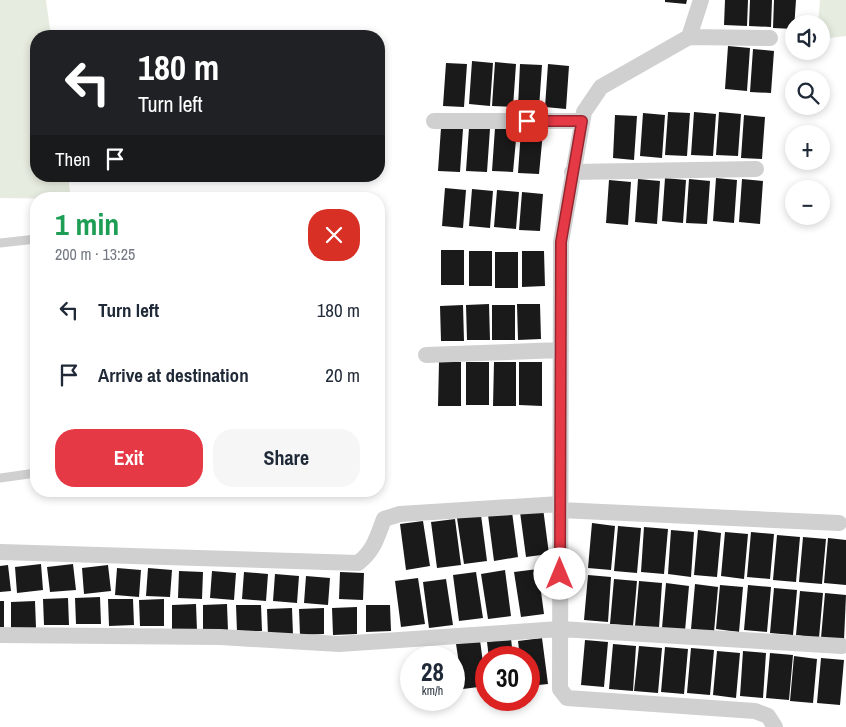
<!DOCTYPE html>
<html lang="en">
<head>
<meta charset="utf-8">
<style>
  body { margin:0; font-family:"Archivo Narrow",sans-serif; background:#f6f6f7; color:#1f2937; height:100vh; display:flex; flex-direction:column; font-size:19px; white-space:nowrap }
  * { box-sizing:border-box; margin:0 }
  p { font-size:16px; color:#747a83 }
  .icon { flex:none; width:28px; height:28px; fill:none; stroke:currentColor; stroke-width:2; stroke-linecap:round; stroke-linejoin:round }
  .map { position:relative; flex:1; overflow:hidden }
  .sheet { position:absolute; left:30px; top:192px; width:355px; height:305px; display:flex; flex-direction:column; background:#fff; border-radius:20px; box-shadow:0 2px 8px #0003 }
  .sheet>* { flex:none }
  .hud { position:absolute; left:30px; top:30px; width:355px; height:152px; border-radius:20px; box-shadow:0 2px 8px #0003; background:#202124; color:#fff; overflow:hidden }
  .buttons { position:absolute; left:785px; top:15px; display:grid; gap:10px }
  .buttons a { display:grid; place-items:center; width:45px; height:45px; border-radius:50%; background:#fff; box-shadow:0 2px 8px #0003; font-size:25px }
  .speed { position:absolute; left:400px; top:646px; display:flex; gap:10px; font-size:25px; font-weight:700; text-align:center }
  .speed>* { display:grid; place-content:center; width:65px; height:65px; border-radius:50%; background:#fff; box-shadow:0 2px 8px #0003; line-height:1 }
  .speed small { font-size:12px; font-weight:400 }
  .speed .limit { border:8px solid #d22; background:#fff; color:#111 }
  .pin { position:absolute; display:grid; place-items:center; width:42px; height:42px; color:#fff; margin:-21px; border-radius:10px; box-shadow:0 2px 8px #0006 }
  .me { position:absolute; width:55px; margin:-28px; rotate:0deg; stroke-linejoin:round; filter:drop-shadow(0 0 4px #0008) }
  .turn { display:flex; align-items:center; gap:18px; height:105px; padding:0 25px; font-size:22px }
  .turn .icon { width:65px; height:65px; stroke-width:2.5 }
  .turn b { display:block; font-size:35px; line-height:42px }
  .then { display:flex; align-items:center; height:48px; padding:0 25px; background:#0003; gap:10px; font-size:19px }
  .round { display:grid; place-items:center; flex:none; width:52px; height:52px; border-radius:20px; background:#f6f6f7 }
  .head { display:flex; align-items:center; justify-content:space-between; height:85px; padding:0 25px }
  h1 { font-size:30px; font-weight:800; line-height:38px; color:#1e9e55 }
  .primary-button { display:flex; gap:10px; margin-top:auto; padding:10px 25px }
  .primary-button a { flex:1; height:58px; border-radius:20px; background:#e63946; color:#fff; font-size:20px; font-weight:800; line-height:58px; text-align:center }
  .primary-button a+a { background:#f6f6f7; color:#1f2937 }
  ul { padding:0; list-style:none }
  li { display:flex; align-items:center; gap:15px; height:65px; padding:0 25px }
  li div { flex:1 }
  li b { display:block; font-size:19px }
  li em { font-style:normal }
  .map>svg:first-child { display:block }
  .green { fill:#e6ecdf }
  .building { fill:#1a1a1a }
  .lines { fill:none; stroke-linecap:round; stroke-linejoin:round }
  .lane { stroke:#d0d0d0; stroke-width:9 }
  .street { stroke:#d0d0d0; stroke-width:16 }
  .route-casing { stroke:#96252e; stroke-width:12 }
  .route { stroke:#e63946; stroke-width:9 }
</style>
</head>
<body>
<div class="map">
<svg width="846" height="727" viewBox="0 0 846 727">
  <rect width="100%" height="100%" fill="#fff"/>
  <path class="green" d="M0,0H46L51,36H36V176H68L71,199L0,198Z
    M820,0H846V36L821,39V24H818Z"/>
  <path class="building" d="M665,0H687L686,4L665,2Z
    M725,0H748L747,26L724,25Z
    M750,0H772L771,27L749,26Z
    M774,0H796L794,29L773,28Z
    M728,46L750,48L747,91L725,89Z
    M753,49L774,51L771,93L750,92Z
    M472,61L493,63L490,106L469,104Z
    M495,62L516,64L513,107L492,106Z
    M446,63L467,64L464,107L443,106Z
    M520,64L542,65L539,108L518,107Z
    M548,64L569,66L566,109L545,107Z
    M668,112L690,113L687,156L665,155Z
    M694,112L716,114L713,156L691,155Z
    M719,112L741,114L738,156L716,155Z
    M643,113L665,115L662,158L640,156Z
    M615,115L637,116L634,160L613,158Z
    M744,115L765,117L762,159L741,158Z
    M441,128L463,129L460,172L438,171Z
    M469,128L490,129L487,172L466,171Z
    M495,128L517,129L513,172L492,171Z
    M521,130L543,132L539,174L518,173Z
    M665,178L686,180L683,223L662,221Z
    M716,178L737,180L734,223L713,221Z
    M638,179L660,181L657,224L635,222Z
    M689,179L710,181L707,224L686,223Z
    M742,179L763,181L760,224L739,222Z
    M609,180L631,182L628,225L606,223Z
    M445,188L466,190L463,228L442,226Z
    M472,189L493,191L490,228L469,226Z
    M497,190L519,192L516,229L494,227Z
    M522,192L543,194L540,231L519,230Z
    M441,250H464V285H441Z
    M469,251H492V286H469Z
    M522,251H544L545,286L522,287Z
    M495,252H518V288H495Z
    M489,304L490,340H467L466,305Z
    M517,304H540L541,339L518,340Z
    M463,305L464,341H441L440,306Z
    M492,305H515V340H492Z
    M439,362H461V406H438Z
    M466,362H489V405H466Z
    M494,362H516V406H493Z
    M519,362H542V406L519,405Z
    M543,508L549,554L526,557L520,512Z
    M512,512L518,557L494,561L488,515Z
    M481,515L487,561L464,564L457,518Z
    M455,519L461,565L437,568L431,522Z
    M423,521L430,566L406,570L400,524Z
    M592,523L615,526L611,570L588,568Z
    M618,526L641,528L637,573L614,571Z
    M644,527L668,529L664,574L641,572Z
    M671,530L694,532L691,577L668,574Z
    M698,530L721,533L717,577L694,575Z
    M725,532L748,534L744,579L721,576Z
    M751,532L774,534L770,579L747,577Z
    M777,535L800,537L796,582L773,580Z
    M803,537L826,539L822,584L799,582Z
    M828,538L846,540V585L824,583Z
    M41,564L43,590L17,593L15,567Z
    M73,564L76,590L50,592L47,567Z
    M8,565L11,591L0,592V566Z
    M108,565L111,591L84,594L82,568Z
    M117,568L141,570L139,597L115,595Z
    M148,568L172,570L170,597L146,596Z
    M538,569L544,614L521,617L514,572Z
    M505,570L511,616L488,619L481,574Z
    M179,571L203,572L202,599L178,598Z
    M212,571L236,573L234,600L210,598Z
    M244,572L268,574L266,601L242,599Z
    M340,572L364,573L363,600L339,599Z
    M476,572L483,618L459,621L453,575Z
    M275,574L299,576L297,603L273,601Z
    M588,575L611,577L608,622L584,620Z
    M306,576L330,578L328,605L304,603Z
    M418,578L425,624L401,627L395,581Z
    M446,579L453,625L429,628L423,582Z
    M614,579L637,581L633,626L610,624Z
    M639,581L662,583L659,628L635,626Z
    M666,583L689,586L685,631L662,628Z
    M695,584L718,587L714,632L691,629Z
    M720,585L743,587L739,632L716,629Z
    M748,585L771,587L767,632L744,630Z
    M774,588L797,590L793,635L770,633Z
    M800,591L823,593L819,638L796,635Z
    M825,593L846,595L844,640L821,638Z
    M100,597L101,624H76L75,598Z
    M68,598L69,625H44L43,599Z
    M108,599H133L134,625L109,626Z
    M164,599V626H140L139,600Z
    M0,601H4V627H0Z
    M35,601L36,628H11V602Z
    M196,604L197,631L172,632V605Z
    M227,604L228,631L203,632V605Z
    M236,605H261L262,631L237,632Z
    M366,605H390L391,631L366,632Z
    M357,607V634L333,635L332,608Z
    M292,608L293,635L268,636L267,609Z
    M324,608V634L300,635L299,609Z
    M511,638L513,658H489L487,642Z
    M542,638L548,684L529,686V658H520L518,641Z
    M480,640L486,686L463,689L456,644Z
    M585,640L608,642L604,687L581,685Z
    M613,644L636,646L633,691L609,689Z
    M639,646L662,648L658,693L634,691Z
    M665,647L688,649L684,694L661,692Z
    M691,648L714,650L710,695L687,693Z
    M717,651L740,653L736,698L713,695Z
    M743,651L766,653L763,698L740,696Z
    M770,653L793,655L789,700L766,698Z
    M794,656L817,659L813,703L790,701Z
    M821,658L844,660L840,705L817,703Z"/>
  <g class="lines">
    <path class="lane" d="M0,243L36,239
      M0,478L36,473"/>
    <path class="street" d="M701,0L689,37L601,87L584,112L561,242L560,689L567,698L755,711L768,716L775,727
      M689,37L770,38
      M434,121H582
      M572,172L756,169
      M426,355L561,350
      M560,510L839,523
      M0,552L358,563C374,551 377,537 384,519L400,514L560,504
      M0,635L220,637L339,644L560,629L842,646"/>
  </g>
  <g class="lines">
    <g class="route-casing">
      <path id="route" d="M527,121H582L561,242L560,574"/>
    </g>
    <use href="#route" class="route"/>
  </g>
</svg>
<div class="buttons">
<a><svg class="icon" aria-label="sound" viewBox="0 0 24 24"><path d="M4 9h4l5-4v14l-5-4H4zM17 9q2 3 0 6"/></svg></a>
<a><svg class="icon" aria-label="search" viewBox="0 0 24 24"><circle cx="10" cy="10" r="6"/><path d="M15 15l6 6"/></svg></a>
<a>+</a>
<a>−</a>
</div>
<div class="speed"><div>28<small>km/h</small></div><div class="limit">30</div></div>
<div class="pin" style="left:527px;top:121px;background:#d93025"><svg class="icon" aria-label="arrive" viewBox="0 0 24 24"><path d="M6 21V4h12l-3 4 3 4H6"/></svg></div>
<svg class="me" style="left:560px;top:574px" viewBox="-20 -20 40 40"><circle r="19" fill="#fff"/><path d="M0-13L10 11 0 6-10 11z" fill="#e63946"/></svg>
<div class="hud">
<div class="turn"><svg class="icon" aria-label="left" viewBox="0 0 24 24"><path d="M17 20v-9H6M10 6l-5 5 5 5"/></svg><div><b>180 m</b>Turn left</div></div>
<div class="then">Then<svg class="icon" aria-label="arrive" viewBox="0 0 24 24"><path d="M6 21V4h12l-3 4 3 4H6"/></svg></div>
</div>
<section class="sheet">
<div class="head"><div><h1>1 min</h1><p>200 m · 13:25</p></div><a class="round" style="background:#d93025;color:#fff"><svg class="icon" aria-label="close" viewBox="0 0 24 24"><path d="M6 6l12 12M18 6L6 18"/></svg></a></div>
<ul>
<li><svg class="icon" aria-label="left" viewBox="0 0 24 24"><path d="M17 20v-9H6M10 6l-5 5 5 5"/></svg><div><b>Turn left</b></div><em>180 m</em></li>
<li><svg class="icon" aria-label="arrive" viewBox="0 0 24 24"><path d="M6 21V4h12l-3 4 3 4H6"/></svg><div><b>Arrive at destination</b></div><em>20 m</em></li>
</ul>
<div class="primary-button"><a>Exit</a><a>Share</a></div>
</section>
</div>
</body>
</html>
